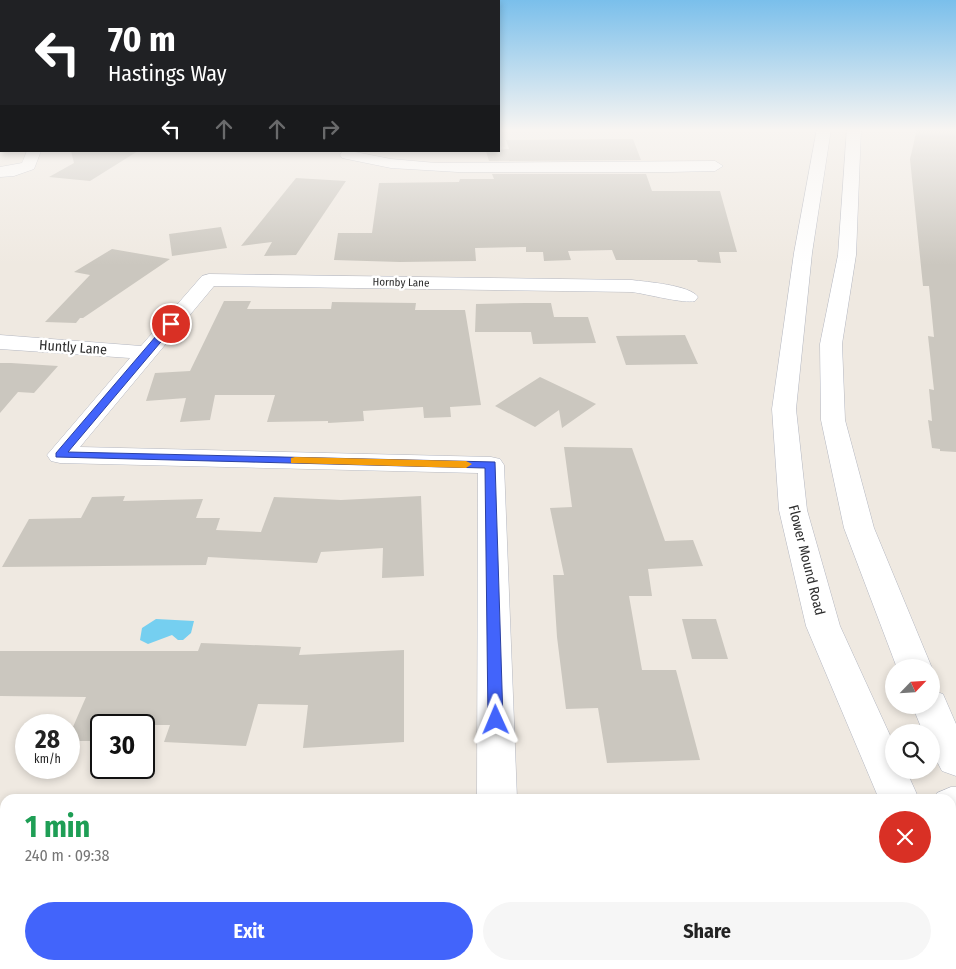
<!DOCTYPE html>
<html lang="en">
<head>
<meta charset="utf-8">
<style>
  body { margin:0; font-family:"Fira Sans Condensed",sans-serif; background:#f6f6f6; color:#222; height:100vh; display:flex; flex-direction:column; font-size:19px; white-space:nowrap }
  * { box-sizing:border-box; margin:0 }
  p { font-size:16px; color:#767676 }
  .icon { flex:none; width:28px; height:28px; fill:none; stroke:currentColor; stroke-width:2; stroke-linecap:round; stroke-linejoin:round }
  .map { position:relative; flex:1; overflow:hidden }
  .sheet { position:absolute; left:0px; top:794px; width:956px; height:176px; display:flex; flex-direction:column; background:#fff; border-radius:15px 15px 0 0; box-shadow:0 2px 8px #0003 }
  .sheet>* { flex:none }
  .top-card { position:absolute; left:0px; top:0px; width:500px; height:152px; box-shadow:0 2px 8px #0003; background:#202124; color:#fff; overflow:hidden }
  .needle { width:32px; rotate:65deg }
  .buttons { position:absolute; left:885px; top:659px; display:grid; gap:10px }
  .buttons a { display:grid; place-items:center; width:55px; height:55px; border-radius:50%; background:#fff; box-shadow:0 2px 8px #0003; font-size:25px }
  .speed { position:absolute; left:15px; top:714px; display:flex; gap:10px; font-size:25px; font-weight:700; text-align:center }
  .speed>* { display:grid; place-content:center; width:65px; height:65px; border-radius:50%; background:#fff; box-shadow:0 2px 8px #0003; line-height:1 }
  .speed small { font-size:12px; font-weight:400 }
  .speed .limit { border:2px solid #111; border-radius:8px; background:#fff; color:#111 }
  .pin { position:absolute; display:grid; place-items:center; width:42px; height:42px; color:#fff; margin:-21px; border:2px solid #fff; border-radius:50%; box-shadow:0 1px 5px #0007 }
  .me { position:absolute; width:55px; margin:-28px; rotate:359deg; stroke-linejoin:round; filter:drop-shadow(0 0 4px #0008) }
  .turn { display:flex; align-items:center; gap:18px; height:105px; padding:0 25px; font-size:22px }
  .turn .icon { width:65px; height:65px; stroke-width:2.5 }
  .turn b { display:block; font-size:35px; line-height:42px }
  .lanes { display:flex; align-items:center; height:48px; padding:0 25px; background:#0003; justify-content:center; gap:25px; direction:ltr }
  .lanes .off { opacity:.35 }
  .round { display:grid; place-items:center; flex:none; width:52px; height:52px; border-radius:26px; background:#f6f6f6 }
  .headline { display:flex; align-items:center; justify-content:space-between; height:85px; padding:0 25px }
  h1 { font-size:30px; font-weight:700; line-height:38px; color:#1e9e55 }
  .primary-button { display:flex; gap:10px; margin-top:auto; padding:10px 25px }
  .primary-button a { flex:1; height:58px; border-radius:30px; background:#4264fb; color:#fff; font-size:20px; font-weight:700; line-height:58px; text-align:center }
  .primary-button a+a { background:#f6f6f6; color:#222 }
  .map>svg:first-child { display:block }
  .water { fill:#75cff0 }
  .building { fill:#cbc7bf }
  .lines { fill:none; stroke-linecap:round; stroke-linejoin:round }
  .street-casing { stroke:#b4b7c1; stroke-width:1 }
  .secondary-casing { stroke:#b4b7c1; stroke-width:1 }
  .street { fill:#fff; fill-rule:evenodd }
  .secondary { fill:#fff; fill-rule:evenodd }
  .route { fill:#4264fb; stroke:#2b41a3 }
  .slow { fill:#f59e0b }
  .labels { text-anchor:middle; stroke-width:5; stroke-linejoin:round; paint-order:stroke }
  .far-street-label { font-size:11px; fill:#2e2e2e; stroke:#fff }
  .street-label { font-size:14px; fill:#2e2e2e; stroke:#fff }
</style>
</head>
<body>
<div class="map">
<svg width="956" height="969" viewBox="0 0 956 969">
  <rect width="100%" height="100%" fill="#efe9e1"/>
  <path class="water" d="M156,619L194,621L191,633L183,640H178L172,635L148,644L140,640L142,628Z"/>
  <path class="building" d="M917,129H956V452L940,451V449L932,448L928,420L932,421L929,389L934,390L928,336L934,337L929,286H923L910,159Z
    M633,139L641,160L489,161L486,151L509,149L506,140Z
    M71,151H138L90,181L49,177L74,163Z
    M492,174H646L652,191H720L737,252H719L721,263L698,262L697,260H616L612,250L568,251L571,260L544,261L543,252H526V247L475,248L476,261L400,262L334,260L338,233H372L379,183L459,182L460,179H494Z
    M296,178L346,181L296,255L264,256L272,242L241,246Z
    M221,227L227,248L172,256L169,234Z
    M112,249L170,259L83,318H80L76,323L45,322L90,275L74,272Z
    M224,301H251L247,309H331L332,302L416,303L415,310H465L481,405L450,407L451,417L424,418L423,407L363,411L364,421L328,423V421L267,422L275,395H215L210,420L180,422L186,398L146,401L155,373L190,371Z
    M526,303H551L554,317H588L596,343L533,344L531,332H475L476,304Z
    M685,335L698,364L626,365L616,336Z
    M0,363H11L58,366L34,393L18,392L0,413Z
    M540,377L580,396L596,404L562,428L559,410L535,427L495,406Z
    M564,447L632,448L665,541L693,540L703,566L648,569L652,596H629L642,670H676L700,760L607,763L598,708L566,709L557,637L553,575H564L550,508L572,507Z
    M125,496L123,501L203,499L196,518H220L216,530L261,532L274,497L341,500L421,496L424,576L382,578L383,548L321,552L317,563L208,557L206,565L2,567L29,519L81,518L92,497Z
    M682,619H716L728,659H692Z
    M201,643L301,647L299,655L404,650V742L303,748L308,705L258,704L246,746L164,742L170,725H101V741H69V736L86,697L0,696V651H198Z"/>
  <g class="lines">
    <g class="street-casing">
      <path id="street" d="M27,151H41L34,169L14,176L0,177V167L22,163Z
        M350,151L391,159L436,163L715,161L723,166L715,171L668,172H458L391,168L342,158L340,155L342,152Z
        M209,274L632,280C647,282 690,285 698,297L695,301C684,304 647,294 632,292L214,286L80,447L491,457L500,459L504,465L517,799H477L478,473L60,463L51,461L47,455L130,358L0,349V335L141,346L202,276Z
        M951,787H956V825H951V799H934L937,793Z
        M0,828H5V868H0Z
        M488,965H534L535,969H489Z"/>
    </g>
    <g class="secondary-casing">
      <path id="secondary" d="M817,129H831L812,253L796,409L807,510L840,626L894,744V770H906L919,799H879L806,626L779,510L772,409L794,253Z
        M847,129H861L856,255L842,344L845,420L874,528L932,668L931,670V668H897L844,528L821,420L820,344L838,255Z
        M931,690L943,694L956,724V776L942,771L931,750V732H923L912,705H931Z
        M951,896L956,898V949L951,947Z"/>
    </g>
    <use href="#street" class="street"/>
    <use href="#secondary" class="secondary"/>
  </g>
  <linearGradient id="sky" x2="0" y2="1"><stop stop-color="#7abfeb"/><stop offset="0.49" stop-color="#f8f5f2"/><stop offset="1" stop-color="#f8f5f2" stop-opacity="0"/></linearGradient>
  <rect width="956" height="265" fill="url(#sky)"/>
  <path class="route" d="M168,322L176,324L68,452L495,462L503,720L501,725L496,727L490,725L488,720L485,468L56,457V453Z"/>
  <path class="slow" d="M295,457L466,461L472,464L466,468L291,463V458Z"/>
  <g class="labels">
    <g class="far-street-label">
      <text transform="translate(401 282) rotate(1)" y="4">Hornby Lane</text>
    </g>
    <g class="street-label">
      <text transform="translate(73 347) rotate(4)" y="5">Huntly Lane</text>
      <text transform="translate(807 560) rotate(76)" y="5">Flower Mound Road</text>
    </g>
  </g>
</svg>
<div class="buttons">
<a><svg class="needle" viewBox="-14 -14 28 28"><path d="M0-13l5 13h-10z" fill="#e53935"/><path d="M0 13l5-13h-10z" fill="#767676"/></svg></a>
<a><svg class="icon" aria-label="search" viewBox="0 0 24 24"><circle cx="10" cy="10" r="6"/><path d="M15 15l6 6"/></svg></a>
</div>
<div class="speed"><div>28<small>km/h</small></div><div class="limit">30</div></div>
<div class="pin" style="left:171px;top:324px;background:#d93025"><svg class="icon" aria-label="arrive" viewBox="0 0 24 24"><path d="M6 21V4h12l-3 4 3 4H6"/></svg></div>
<svg class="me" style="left:496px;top:720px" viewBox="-20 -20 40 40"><path d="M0-17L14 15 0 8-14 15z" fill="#4264fb" stroke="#fff" stroke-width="4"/></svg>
<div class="top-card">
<div class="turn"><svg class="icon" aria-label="left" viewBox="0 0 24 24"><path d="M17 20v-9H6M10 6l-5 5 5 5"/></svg><div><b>70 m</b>Hastings Way</div></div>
<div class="lanes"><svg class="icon" aria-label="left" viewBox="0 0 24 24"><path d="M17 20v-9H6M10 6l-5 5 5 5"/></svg><svg class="icon off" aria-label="ahead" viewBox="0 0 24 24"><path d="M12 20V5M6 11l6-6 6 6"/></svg><svg class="icon off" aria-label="ahead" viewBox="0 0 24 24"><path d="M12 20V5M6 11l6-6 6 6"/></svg><svg class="icon off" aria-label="right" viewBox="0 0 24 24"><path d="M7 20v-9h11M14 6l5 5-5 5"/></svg></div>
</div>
<section class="sheet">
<div class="headline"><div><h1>1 min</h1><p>240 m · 09:38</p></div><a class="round" style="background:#d93025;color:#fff"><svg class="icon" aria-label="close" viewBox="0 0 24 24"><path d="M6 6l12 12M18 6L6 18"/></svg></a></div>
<div class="primary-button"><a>Exit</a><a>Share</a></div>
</section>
</div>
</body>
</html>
